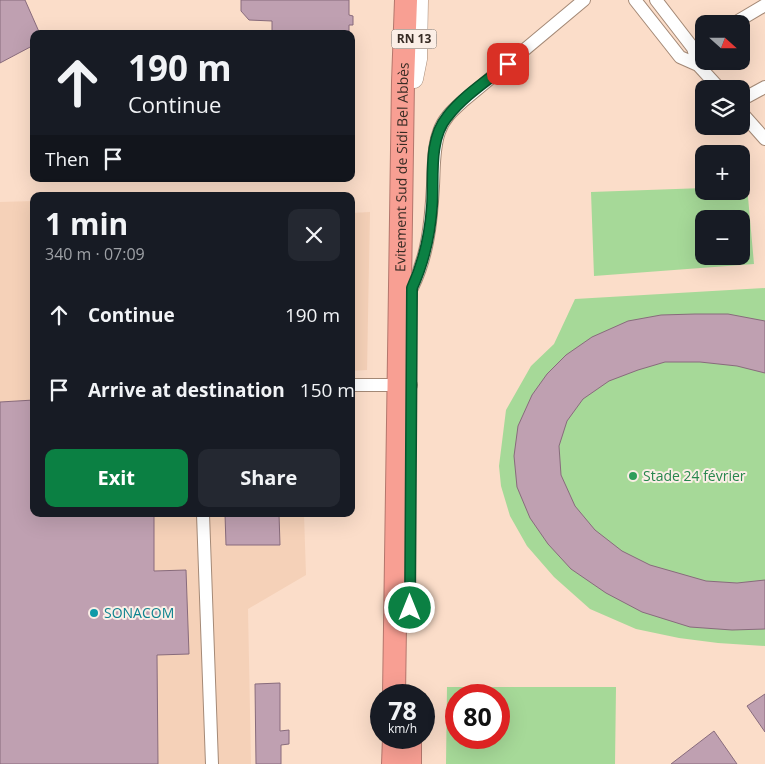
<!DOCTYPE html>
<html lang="en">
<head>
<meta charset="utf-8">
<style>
  body { margin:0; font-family:"Open Sans",sans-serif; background:#242831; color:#f1f3f6; height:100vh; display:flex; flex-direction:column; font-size:19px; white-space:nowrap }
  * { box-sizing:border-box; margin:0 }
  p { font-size:16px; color:#9ea1a6 }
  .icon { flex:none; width:28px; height:28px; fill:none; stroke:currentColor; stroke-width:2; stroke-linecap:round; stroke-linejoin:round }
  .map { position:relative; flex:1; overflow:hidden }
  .drawer { position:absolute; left:30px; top:192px; width:325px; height:325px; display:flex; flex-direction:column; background:#171b24; border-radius:10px; box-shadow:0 5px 20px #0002 }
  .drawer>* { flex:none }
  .guide { position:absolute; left:30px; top:30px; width:325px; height:152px; border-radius:10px; box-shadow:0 5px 20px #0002; background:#171b24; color:#f1f3f6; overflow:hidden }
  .needle { width:32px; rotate:111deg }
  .fabs { position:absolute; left:695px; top:15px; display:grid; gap:10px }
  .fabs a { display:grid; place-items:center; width:55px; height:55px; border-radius:10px; background:#171b24; box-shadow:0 5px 20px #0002; font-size:25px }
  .speed { position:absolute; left:370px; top:684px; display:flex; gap:10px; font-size:25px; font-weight:700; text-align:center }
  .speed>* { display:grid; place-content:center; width:65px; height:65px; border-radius:50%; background:#171b24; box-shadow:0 5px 20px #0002; line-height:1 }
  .speed small { font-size:12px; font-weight:400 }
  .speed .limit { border:8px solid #d22; background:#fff; color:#111 }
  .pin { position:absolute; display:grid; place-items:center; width:42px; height:42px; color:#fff; margin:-21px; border-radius:10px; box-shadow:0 2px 8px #0006 }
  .me { position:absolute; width:55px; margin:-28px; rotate:0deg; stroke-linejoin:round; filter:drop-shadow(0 0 4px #0008) }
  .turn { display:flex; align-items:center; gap:18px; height:105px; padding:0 15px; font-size:22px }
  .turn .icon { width:65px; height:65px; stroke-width:2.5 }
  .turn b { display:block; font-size:35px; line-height:42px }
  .then { display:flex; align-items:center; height:48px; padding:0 15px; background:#0003; gap:10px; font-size:19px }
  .round { display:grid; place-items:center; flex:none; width:52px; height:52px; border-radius:10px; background:#242831 }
  .headline { display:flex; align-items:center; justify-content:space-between; height:85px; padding:0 15px }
  h1 { font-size:30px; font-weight:700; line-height:38px }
  .primary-button { display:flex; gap:10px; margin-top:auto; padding:10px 15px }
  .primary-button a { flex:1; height:58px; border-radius:10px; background:#0b8043; color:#fff; font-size:20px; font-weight:700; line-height:58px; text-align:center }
  .primary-button a+a { background:#242831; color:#f1f3f6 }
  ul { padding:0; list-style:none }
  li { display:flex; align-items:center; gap:15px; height:75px; padding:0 15px }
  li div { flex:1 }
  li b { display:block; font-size:19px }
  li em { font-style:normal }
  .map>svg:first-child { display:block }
  .built { fill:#f5d1b8 }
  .green { fill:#a6d998; fill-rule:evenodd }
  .building { fill:#bfa0b1; stroke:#886b7c }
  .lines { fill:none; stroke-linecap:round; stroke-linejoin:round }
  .street-casing { stroke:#a48976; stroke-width:14 }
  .secondary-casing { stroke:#a48976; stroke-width:19 }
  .highway-casing { stroke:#b4766c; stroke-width:24 }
  .street { stroke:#fff; stroke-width:12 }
  .secondary { stroke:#fff; stroke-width:18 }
  .highway { stroke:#f89f93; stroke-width:22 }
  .route-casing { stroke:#07532c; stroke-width:12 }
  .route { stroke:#0b8043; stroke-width:9 }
  .leisure-dot { fill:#2e9e5b; stroke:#fbeee6; stroke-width:2 }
  .culture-dot { fill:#0f9aa8; stroke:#fbeee6; stroke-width:2 }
  .labels { text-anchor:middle; stroke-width:4; stroke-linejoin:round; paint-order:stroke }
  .shield { fill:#fbeee6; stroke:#72665e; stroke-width:1 }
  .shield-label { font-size:12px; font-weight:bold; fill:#372b24 }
  .street-label { font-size:14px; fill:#372b24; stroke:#fbeee6 }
  .leisure-label { font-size:14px; fill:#27864d; stroke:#fbeee6; text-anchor:start }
  .culture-label { font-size:14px; fill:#0d838f; stroke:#fbeee6; text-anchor:start }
</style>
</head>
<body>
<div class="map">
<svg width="765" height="764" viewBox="0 0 765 764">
  <rect width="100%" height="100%" fill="#fbddc9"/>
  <path class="built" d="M34,201V514H304L306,575L248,609L251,764H0V202Z
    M370,212L367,370L351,371V213Z"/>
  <path class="green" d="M741,186H747L754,264L594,276L591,192L704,188V191H741ZM704,219H741V256H704Z
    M765,288V646L718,643L679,638L636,629L590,609L554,577L527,546L510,516L501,486L499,466L506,410L531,366L554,344L575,299Z
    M447,687H616L615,764H446ZM456,695H499V738H456Z"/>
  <path class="building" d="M0,0H25L40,34H34V45L0,63Z
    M241,0H349V15L353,16V25H349V34H272V21L249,20L241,11Z
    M695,314H728L765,321V373L737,366L700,362H665L638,370L609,381L583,399L567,421L559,446L561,475L575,506L595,530L622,551L650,565L706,581L737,583L765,580V629L732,630L690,627L642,612L606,593L571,569L548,544L530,518L517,487L514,456L518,426L532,395L547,374L566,355L592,337L628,321L661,315Z
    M34,400V514H154V571L186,570L189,654L157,655L158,764H0V402Z
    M225,514H279L280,545H226Z
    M280,683V731L289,730V744L281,745V764H256L255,684Z
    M765,694V732L747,706Z
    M714,731L737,764H671Z"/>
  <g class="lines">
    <g class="street-casing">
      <path id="street" d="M635,0L680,57L698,65
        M656,0L693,48L698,65L720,89
        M733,24L765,5
        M741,100L765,87
        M741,112L765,139
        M412,288C428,255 431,222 433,186C434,168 433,149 439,132C443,119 452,111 462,102L584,0
        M351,385H411
        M203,514L212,764"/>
    </g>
    <g class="secondary-casing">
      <path id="secondary" d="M414,79L418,59L419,0"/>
    </g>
    <g class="highway-casing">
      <g id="highway">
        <path id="s1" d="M394,695L403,82L406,0"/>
        <path d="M393,764L394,738"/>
        <path d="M410,764V738"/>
      </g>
    </g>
    <use href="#street" class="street"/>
    <use href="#secondary" class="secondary"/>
    <use href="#highway" class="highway"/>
  </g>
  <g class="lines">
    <g class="route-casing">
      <path id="route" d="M410,608L412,288C424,262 430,235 432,206C434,179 428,140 447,117C463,96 488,80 508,64"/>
    </g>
    <use href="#route" class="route"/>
  </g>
  <circle class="leisure-dot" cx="633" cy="476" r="5"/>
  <circle class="culture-dot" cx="94" cy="613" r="5"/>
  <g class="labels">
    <rect class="shield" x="391.5" y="29.5" width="45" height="19" rx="4"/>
    <g class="shield-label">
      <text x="414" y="43">RN 13</text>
    </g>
    <g class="street-label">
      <text dy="5" stroke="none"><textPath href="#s1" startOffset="528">Evitement Sud de Sidi Bel Abbès</textPath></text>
    </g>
    <g class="leisure-label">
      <text x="643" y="481">Stade 24 février</text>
    </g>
    <g class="culture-label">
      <text x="104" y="618">SONACOM</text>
    </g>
  </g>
</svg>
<div class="fabs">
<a><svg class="needle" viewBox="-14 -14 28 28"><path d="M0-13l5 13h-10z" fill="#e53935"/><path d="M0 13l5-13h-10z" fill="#9ea1a6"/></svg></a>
<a><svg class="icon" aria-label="layers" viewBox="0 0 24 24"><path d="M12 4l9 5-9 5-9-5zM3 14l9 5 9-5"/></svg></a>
<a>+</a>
<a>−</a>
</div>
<div class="speed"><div>78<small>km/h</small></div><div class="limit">80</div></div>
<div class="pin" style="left:508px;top:64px;background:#d93025"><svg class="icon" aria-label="arrive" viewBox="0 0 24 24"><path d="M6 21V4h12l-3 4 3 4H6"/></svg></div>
<svg class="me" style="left:410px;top:608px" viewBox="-20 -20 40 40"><circle r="17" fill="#0b8043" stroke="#fff" stroke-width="3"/><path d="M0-11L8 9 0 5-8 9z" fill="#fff"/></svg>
<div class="guide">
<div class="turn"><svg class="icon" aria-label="ahead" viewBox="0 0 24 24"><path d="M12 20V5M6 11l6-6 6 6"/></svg><div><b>190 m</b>Continue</div></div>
<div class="then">Then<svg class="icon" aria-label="arrive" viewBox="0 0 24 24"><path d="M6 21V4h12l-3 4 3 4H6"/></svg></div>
</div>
<section class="drawer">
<div class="headline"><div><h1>1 min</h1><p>340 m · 07:09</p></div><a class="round"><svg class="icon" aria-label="close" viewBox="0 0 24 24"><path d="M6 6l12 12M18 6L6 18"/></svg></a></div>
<ul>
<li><svg class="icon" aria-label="ahead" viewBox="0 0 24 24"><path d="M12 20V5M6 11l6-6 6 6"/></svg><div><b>Continue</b></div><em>190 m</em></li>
<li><svg class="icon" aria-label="arrive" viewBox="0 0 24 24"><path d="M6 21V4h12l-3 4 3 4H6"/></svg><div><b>Arrive at destination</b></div><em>150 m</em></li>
</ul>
<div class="primary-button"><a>Exit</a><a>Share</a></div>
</section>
</div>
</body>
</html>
